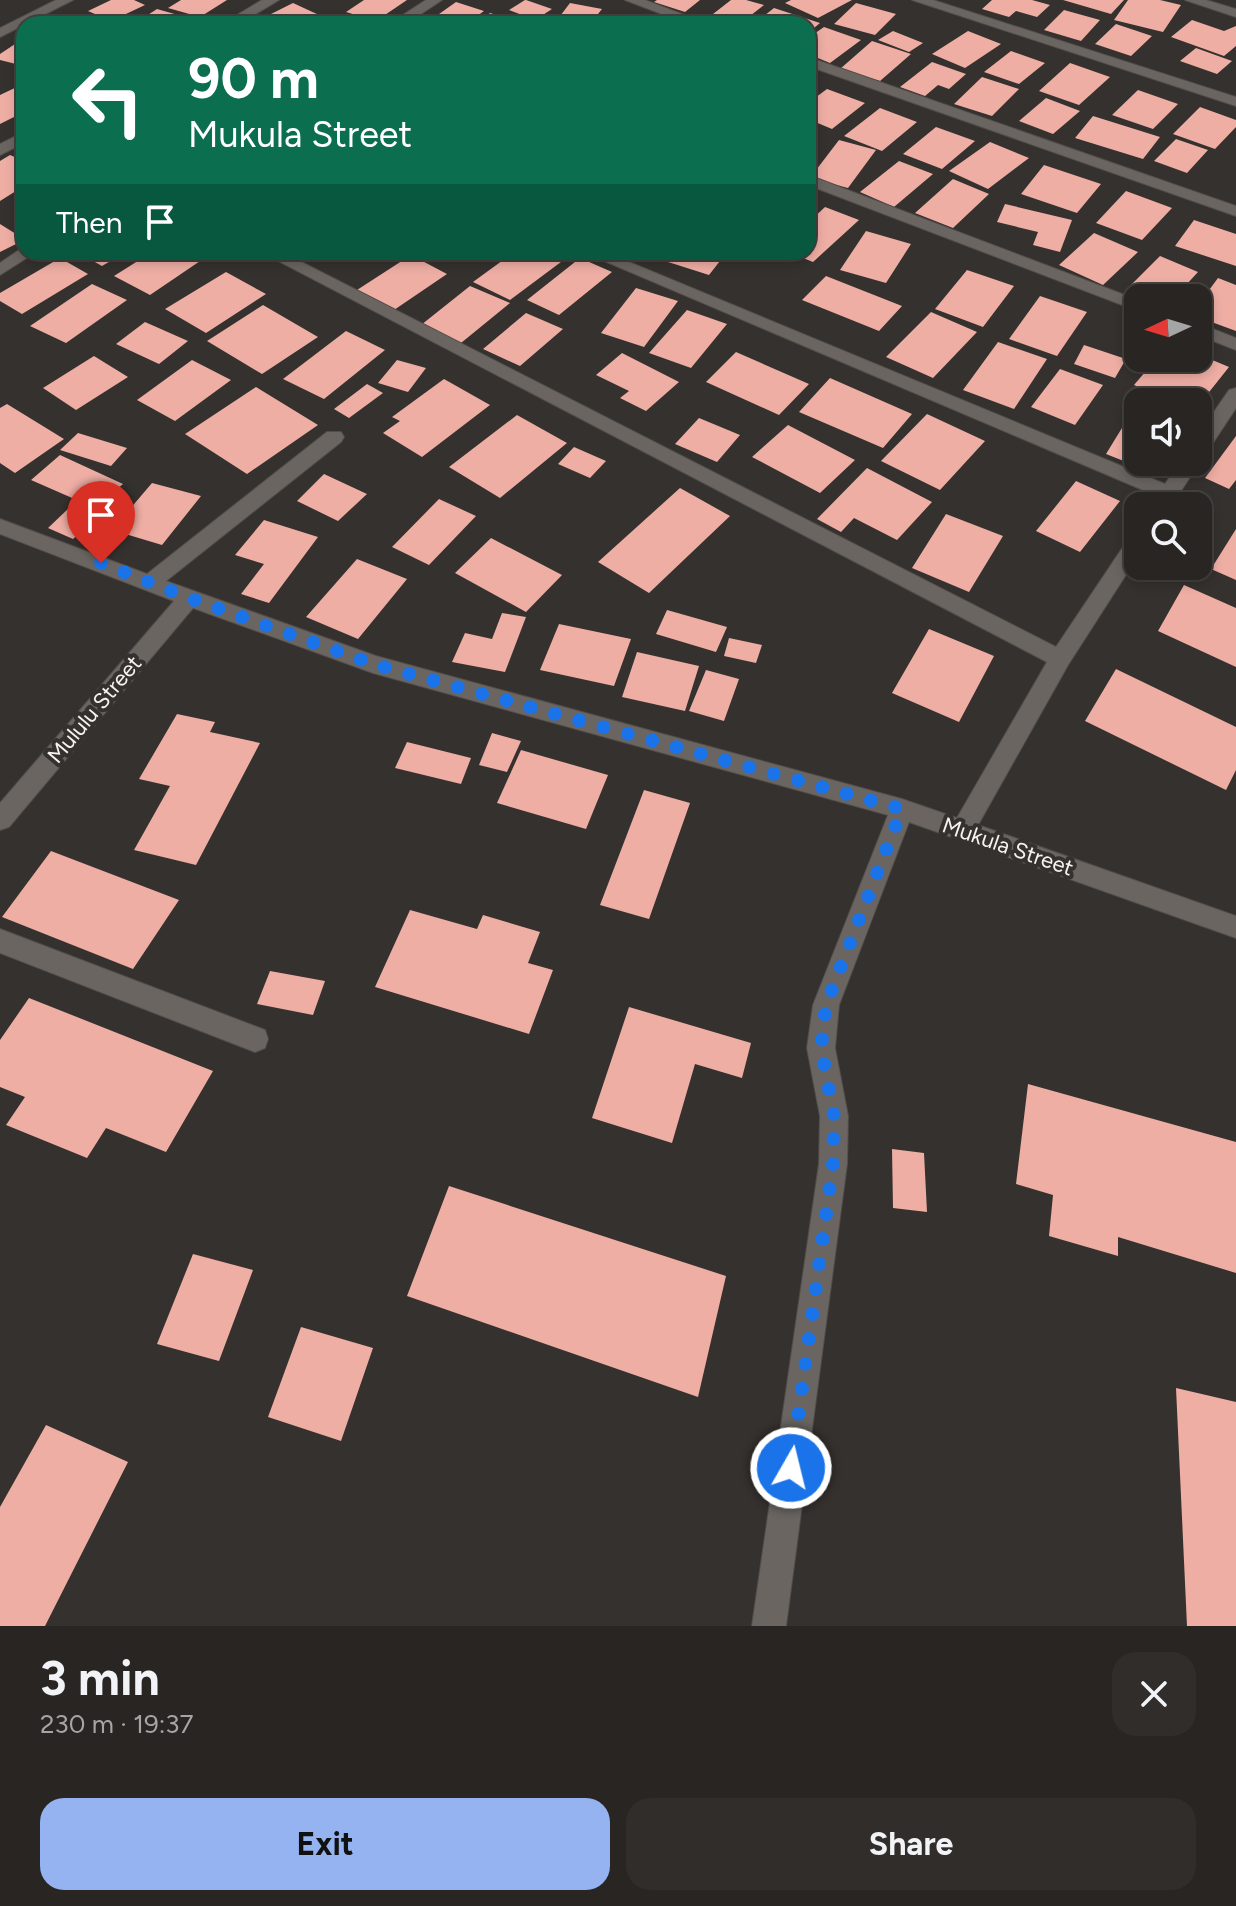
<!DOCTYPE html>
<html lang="en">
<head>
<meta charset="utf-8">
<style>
  body { margin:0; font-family:Figtree,sans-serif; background:#302d2a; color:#f1f3f6; height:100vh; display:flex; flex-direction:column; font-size:30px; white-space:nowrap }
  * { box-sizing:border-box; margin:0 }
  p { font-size:26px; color:#a5a5a5 }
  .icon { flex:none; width:44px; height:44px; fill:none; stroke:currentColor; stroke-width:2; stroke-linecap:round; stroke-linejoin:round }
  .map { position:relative; height:1626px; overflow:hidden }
  .drawer { display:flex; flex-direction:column; background:#282522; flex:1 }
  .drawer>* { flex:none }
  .hud { position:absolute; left:16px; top:16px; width:800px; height:244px; border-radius:24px; box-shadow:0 4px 12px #0003,0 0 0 2px #444240; background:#0b6e4f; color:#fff; overflow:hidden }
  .needle { width:52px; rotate:266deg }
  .fabs { position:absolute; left:1124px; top:284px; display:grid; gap:16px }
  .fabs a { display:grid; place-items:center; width:88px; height:88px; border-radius:16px; background:#282522; box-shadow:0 4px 12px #0003,0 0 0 2px #444240; font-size:40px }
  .pin { position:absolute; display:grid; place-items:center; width:68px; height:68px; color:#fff; margin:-82px -34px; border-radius:50% 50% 50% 0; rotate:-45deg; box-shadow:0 0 8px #0007 }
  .pin .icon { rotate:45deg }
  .me { position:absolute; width:88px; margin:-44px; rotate:8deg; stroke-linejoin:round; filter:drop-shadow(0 0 6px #0008) }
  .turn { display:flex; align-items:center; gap:28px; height:168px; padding:0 40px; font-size:36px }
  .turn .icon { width:104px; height:104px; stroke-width:2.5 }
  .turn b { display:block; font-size:56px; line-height:68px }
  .then { display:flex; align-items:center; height:76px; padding:0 40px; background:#0003; gap:16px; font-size:30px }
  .round { display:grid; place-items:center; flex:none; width:84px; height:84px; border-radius:24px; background:#302d2a }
  .headline { display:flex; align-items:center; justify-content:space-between; height:136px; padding:0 40px }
  h1 { font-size:48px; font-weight:700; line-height:60px }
  .primary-button { display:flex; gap:16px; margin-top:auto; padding:16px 40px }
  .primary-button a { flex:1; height:92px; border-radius:24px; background:#95b2f1; color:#111; font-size:32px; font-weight:700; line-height:92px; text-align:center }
  .primary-button a+a { background:#302d2a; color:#f1f3f6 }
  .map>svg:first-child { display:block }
  .building { fill:#eeaea4 }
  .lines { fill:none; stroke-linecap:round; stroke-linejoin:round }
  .minor-casing { stroke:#514d4a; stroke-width:2 }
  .minor { fill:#6a6561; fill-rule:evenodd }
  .route { stroke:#1a73e8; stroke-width:14; stroke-dasharray:0 25.2 }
  .labels { text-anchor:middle; stroke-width:8; stroke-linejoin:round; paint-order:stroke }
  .street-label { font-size:22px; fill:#f5f2f0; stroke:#35312e }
</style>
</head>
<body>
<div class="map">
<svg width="1236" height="1626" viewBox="0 0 1236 1626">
  <rect width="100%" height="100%" fill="#35312e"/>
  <path class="building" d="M111,0H134L145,5L111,21L88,11Z
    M181,0H227L200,17L168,8Z
    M364,0H407L376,21L346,12Z
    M525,0H526L552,9L535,20L509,10Z
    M657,0H700L685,12L654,2Z
    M731,0H746L764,5L741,23L713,14Z
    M791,0H852L818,18L785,3Z
    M992,0H1032L1050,5L1037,17L1016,11L1009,17L982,9Z
    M1063,0H1124L1111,14Z
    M1128,0H1160L1181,5L1163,32L1114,20Z
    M456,2L484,11L466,24H425Z
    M293,3L319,15L300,24H284L267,16Z
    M570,3L602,9L590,24H554Z
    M856,3L896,14L875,35L834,24Z
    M774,8L820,23L808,33V24H754Z
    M157,9L192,19L185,24L137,22Z
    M1064,10L1100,20L1081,41L1044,30Z
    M490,13L524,23V24H476Z
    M1192,20L1224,31L1236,26V46L1224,56L1171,37Z
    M1116,24L1152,36L1131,56L1095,44Z
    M824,27L861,40L830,63L808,54V38Z
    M893,31L923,43L909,52L878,40Z
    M968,31L1001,44L965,68L932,54Z
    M872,41L911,54L880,81L840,69Z
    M15,44L24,47V66L0,60V54Z
    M1196,48L1232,61L1217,74L1180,61Z
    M1011,51L1045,63L1019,84L984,72Z
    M932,62L966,74L949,89L938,85L925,96L900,87Z
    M1070,63L1110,77L1079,105L1039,91Z
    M982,77L1019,89L992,116L954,104Z
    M21,85L24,86V112L0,124V95Z
    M827,89L865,103L832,129L808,119V103Z
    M1138,90L1178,104L1153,129L1112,115Z
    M1046,98L1080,111L1053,134L1019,121Z
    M1200,107L1236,120V127L1215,149L1173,134Z
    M880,108L917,122L882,151L844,136Z
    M1093,116L1160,137L1143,159L1075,138Z
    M936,127L975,141L942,169L903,154Z
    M1176,139L1208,150L1187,173L1154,161Z
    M839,140L876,150L848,188L810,178Z
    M990,142L1029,158L988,189L949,171Z
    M10,155L24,161V186L0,201V161Z
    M899,161L933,174L894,207L860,192Z
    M1044,165L1101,184L1077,213L1021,194Z
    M953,179L989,194L953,228L915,213Z
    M1126,191L1172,208L1142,240L1096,223Z
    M1005,204L1072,220L1060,252L1033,245L1038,232L997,222Z
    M825,207L859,220L813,262L788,252H808V223Z
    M1194,220L1236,234V266L1175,246Z
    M0,224L24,239V240L0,252Z
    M866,231L911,244L886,283L840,270Z
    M1094,233L1138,252L1103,285L1059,265Z
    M77,252H126L102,266Z
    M152,252H196L206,257L150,295L114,276Z
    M514,252H560L569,256L510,300L473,282Z
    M673,252H727L709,275L665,261Z
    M411,255L447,274L394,310L357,290Z
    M1160,256L1198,272L1174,298H1159L1130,286Z
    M60,258L88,274L22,314L0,301V293Z
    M580,258L612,272L559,315L527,300Z
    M967,270L1014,286L983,327L935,309Z
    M226,272L266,294L206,333L165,309Z
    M826,276L902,306L879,331L802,300Z
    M1218,278L1236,285V331L1198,317V305Z
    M92,284L127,300L66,343L30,326Z
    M470,286L510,303L461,343L421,325Z
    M636,288L678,301L644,347L601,333Z
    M1040,296L1087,312L1057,356L1009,339Z
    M263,305L318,337L262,374L207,341Z
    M687,310L727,324L691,368L649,353Z
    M931,312L977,332L933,378L886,357Z
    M526,313L563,329L520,366L483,349Z
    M145,322L188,341L159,364L116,344Z
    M346,331L385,350L324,399L283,379Z
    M998,342L1047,359L1014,409L963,390Z
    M1084,345L1126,359L1115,378L1074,364Z
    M736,352L809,384L779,415L706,382Z
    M622,353L679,382L646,411L620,398L629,391L596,375Z
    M1198,354L1229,367L1198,406V402H1172L1134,385L1157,358H1198Z
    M94,356L128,377L76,410L43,388Z
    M192,360L231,380L175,421L137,400Z
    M397,360L426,368L408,392L378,383Z
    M1060,369L1103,385L1075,425L1031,407Z
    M830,378L912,414L883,448L799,412Z
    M444,379L490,405L422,457L383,433L400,421L392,417Z
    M367,384L383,393L349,418L334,409Z
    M256,387L318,425L247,474L185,434Z
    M1141,397L1154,402H1138V462H1161L1154,473L1106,454Z
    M7,404L64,439L15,473L0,463V408Z
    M927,414L985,441L940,490L881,461Z
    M517,415L567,443L500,498L449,467Z
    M699,418L740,435L717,462L675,444Z
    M788,425L855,460L820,493L752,457Z
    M78,433L127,448L111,466L60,450Z
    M1236,436V480L1229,489L1205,478Z
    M574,447L606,461L590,478L558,464Z
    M60,455L123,484L95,508L31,480Z
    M867,468L932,502L897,540L854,518L841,532L817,519Z
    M324,474L367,494L338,521L297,501Z
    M1076,481L1120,501L1080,552L1036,531Z
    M152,483L201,496L162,545L112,530Z
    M680,488L730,516L649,593L598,562Z
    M439,499L476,516L429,565L392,547Z
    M69,508L95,519L73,539L48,528Z
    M946,514L1003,536L969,592L912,568Z
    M264,520L318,537L269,603L241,594L264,564L235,555Z
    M1236,529V580L1211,569Z
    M491,538L562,575L526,612L455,573Z
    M357,559L407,579L358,639L306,617Z
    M1184,585L1236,608V667L1158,631Z
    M667,610L727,627L716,652L656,634Z
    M502,613L526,617L505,672L452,662L465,633L492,639Z
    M559,624L631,639L614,686L540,670Z
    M929,629L994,656L959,722L892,693Z
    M729,638L762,645L756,663L724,656Z
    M637,652L699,666L685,711L622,697Z
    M1116,669L1236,727V770L1226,790L1085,721Z
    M706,670L739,679L724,721L689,711Z
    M177,714L215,722L210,732L260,743L196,865L134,850L170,786L139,779Z
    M492,733L521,741L507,772L479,765Z
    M407,742L471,758L461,784L395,768Z
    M521,750L608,775L586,829L497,803Z
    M644,790L690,803L649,919L600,905Z
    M51,851L179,900L133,969L2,917Z
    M410,910L477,929L483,915L540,932L528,963L553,970L529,1034L375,987Z
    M270,971L325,981L313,1015L257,1004Z
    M29,998L213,1071L166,1152L106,1128L87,1158L6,1125L25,1097L0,1087V1040Z
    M629,1007L751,1043L742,1078L695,1064L672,1143L592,1118Z
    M1028,1084L1236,1142V1273L1118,1237V1256L1049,1236L1053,1195L1016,1184Z
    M892,1149L924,1153L927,1212L893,1208Z
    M449,1186L726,1276L698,1397L407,1296Z
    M193,1254L253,1270L219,1361L157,1344Z
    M301,1327L373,1348L341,1441L268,1417Z
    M1176,1388L1236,1402V1626H1187Z
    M46,1425L128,1462L45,1626H0V1507Z"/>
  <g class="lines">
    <g class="minor-casing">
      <path id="minor" d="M56,0H73L0,37V28Z
        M262,0H279L239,24H222Z
        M426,0H442L406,24H389Z
        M625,0H645L708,24H688Z
        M912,0H933L1236,97V106Z
        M1185,0H1206L1236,9V17Z
        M808,57L1236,206V216L808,66Z
        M24,132V143L0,155V144Z
        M808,175L1138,300V311L808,185Z
        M22,248L24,252H36L0,275V263Z
        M261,252H282L1056,647L1131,535L1138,533V556L1068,665L978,825L1236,916V938L909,822L839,1005L835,1048L848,1116L847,1164L786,1626H752L819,1164L820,1116L807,1048L813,1005L888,815L373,673L193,608L9,827L0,830V803L174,601L0,534V519L147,574L327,432H341L344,437L341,442L166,581L376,656L902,799L957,818L1047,662Z
        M583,252H605L1165,484L1180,462H1198V459L1200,462L1171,506H1151L1157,496Z
        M1198,323L1236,338V350L1198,335Z
        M1236,388V408L1205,455L1198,457V435L1229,390Z
        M0,929L265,1030L268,1039L265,1048L255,1052L0,953Z"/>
    </g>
    <use href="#minor" class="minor"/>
  </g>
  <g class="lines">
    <path class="route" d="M101,563L189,598L373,664L902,809L826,1005L821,1048L834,1116L833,1164L791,1468"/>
  </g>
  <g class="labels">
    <g class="street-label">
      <text transform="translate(94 709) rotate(-50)" y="8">Mululu Street</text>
      <text transform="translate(1008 846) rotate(19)" y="8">Mukula Street</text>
    </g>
  </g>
</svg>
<div class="fabs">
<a><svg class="needle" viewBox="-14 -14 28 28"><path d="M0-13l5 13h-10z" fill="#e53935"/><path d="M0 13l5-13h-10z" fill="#a5a5a5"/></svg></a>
<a><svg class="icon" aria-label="sound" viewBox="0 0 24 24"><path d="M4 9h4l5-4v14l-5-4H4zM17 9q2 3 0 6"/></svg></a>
<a><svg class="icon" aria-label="search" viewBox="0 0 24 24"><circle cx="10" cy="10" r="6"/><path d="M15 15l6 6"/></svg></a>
</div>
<div class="pin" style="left:101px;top:563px;background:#d93025"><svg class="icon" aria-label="arrive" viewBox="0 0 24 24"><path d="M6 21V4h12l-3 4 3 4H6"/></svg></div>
<svg class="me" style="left:791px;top:1468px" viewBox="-20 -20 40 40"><circle r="17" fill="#1a73e8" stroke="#fff" stroke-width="3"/><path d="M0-11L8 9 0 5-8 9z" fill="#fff"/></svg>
<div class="hud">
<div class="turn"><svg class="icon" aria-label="left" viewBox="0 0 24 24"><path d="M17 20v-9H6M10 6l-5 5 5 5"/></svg><div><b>90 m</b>Mukula Street</div></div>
<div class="then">Then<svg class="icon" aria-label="arrive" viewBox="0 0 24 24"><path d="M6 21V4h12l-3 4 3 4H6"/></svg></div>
</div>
</div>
<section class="drawer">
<div class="headline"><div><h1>3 min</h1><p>230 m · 19:37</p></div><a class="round"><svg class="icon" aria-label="close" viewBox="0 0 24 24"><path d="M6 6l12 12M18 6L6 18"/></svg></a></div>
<div class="primary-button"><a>Exit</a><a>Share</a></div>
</section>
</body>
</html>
